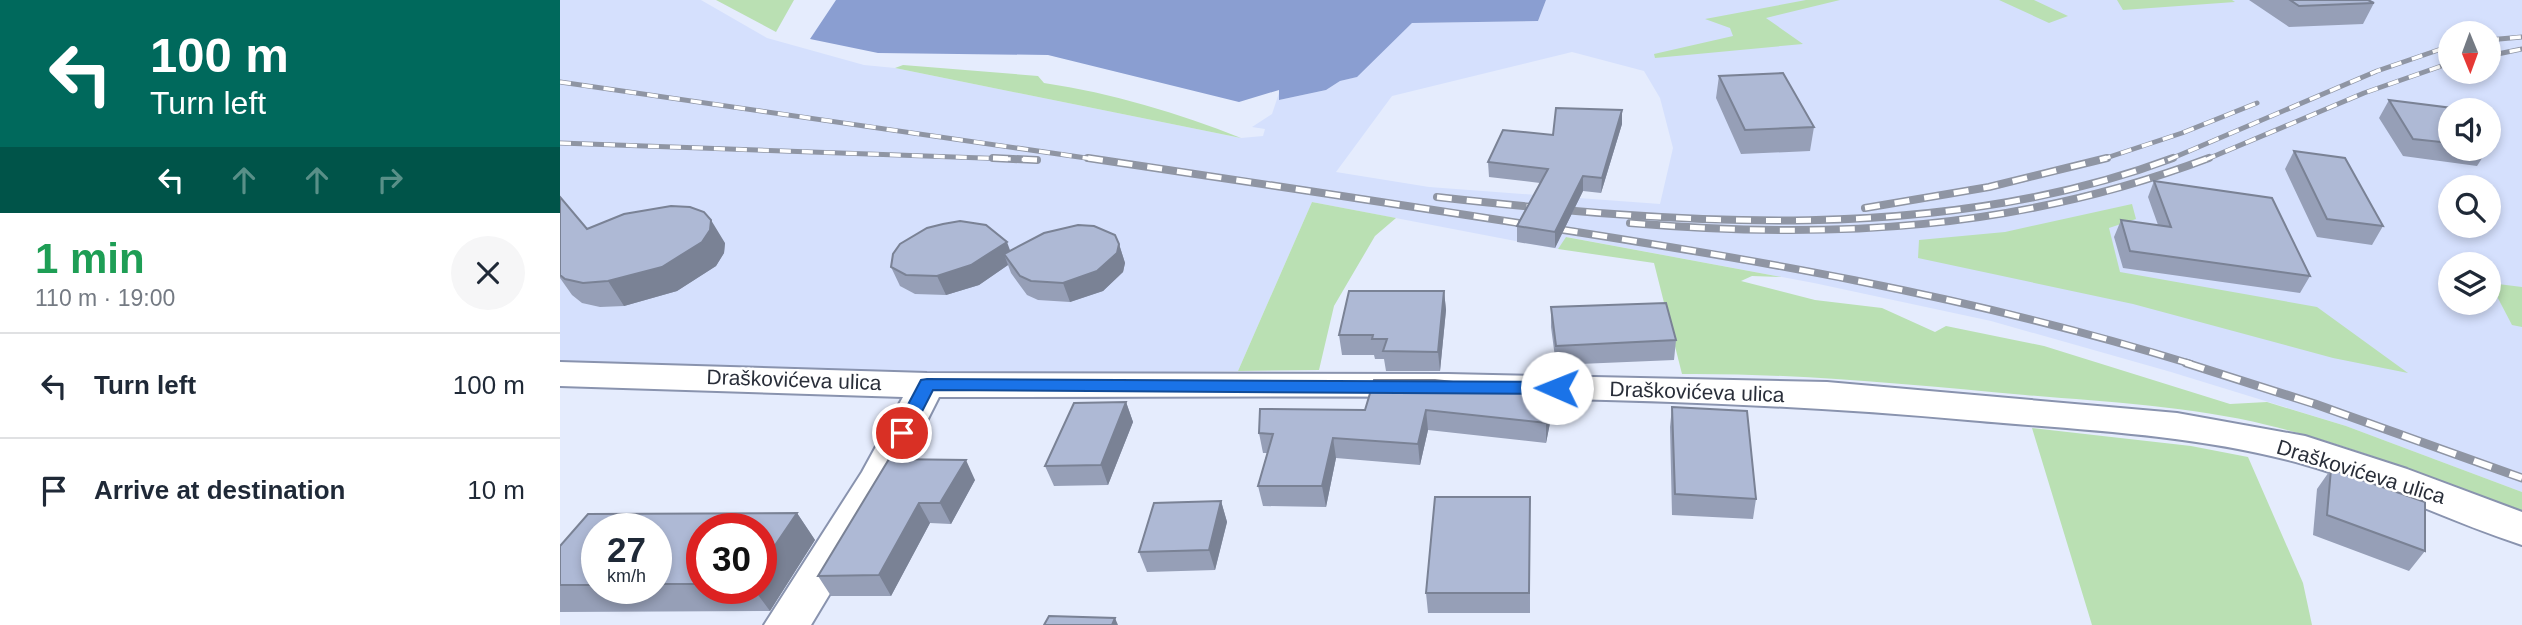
<!DOCTYPE html>
<html lang="en">
<head>
<meta charset="utf-8">
<style>
  body { margin:0; font-family:Arial,sans-serif; background:#f6f6f7; color:#1f2937; height:100vh; display:flex; flex-direction:column; font-size:26px; white-space:nowrap }
  * { box-sizing:border-box; margin:0 }
  p { font-size:23px; color:#747a83 }
  .icon { flex:none; width:38px; height:38px; fill:none; stroke:currentColor; stroke-width:2; stroke-linecap:round; stroke-linejoin:round }
  .map { position:relative; flex:1; overflow:hidden }
  .sheet { display:flex; flex-direction:column; background:#fff; width:560px }
  .sheet>* { flex:none }
  .banner { background:#00695c; color:#fff; overflow:hidden }
  .needle { width:46px; rotate:179deg }
  .tools { position:absolute; left:1878px; top:21px; display:grid; gap:14px }
  .tools a { display:grid; place-items:center; width:63px; height:63px; border-radius:50%; background:#fff; box-shadow:0 4px 10px #0003; font-size:35px }
  .speed { position:absolute; left:21px; top:513px; display:flex; gap:14px; font-size:35px; font-weight:700; text-align:center }
  .speed>* { display:grid; place-content:center; width:91px; height:91px; border-radius:50%; background:#fff; box-shadow:0 4px 10px #0003; line-height:1 }
  .speed small { font-size:18px; font-weight:400 }
  .speed .limit { border:10px solid #d22; background:#fff; color:#111 }
  .pin { position:absolute; display:grid; place-items:center; width:60px; height:60px; color:#fff; margin:-30px; border:4px solid #fff; border-radius:50%; box-shadow:0 2px 7px #0007 }
  .me { position:absolute; width:77px; margin:-38px; rotate:271deg; stroke-linejoin:round; filter:drop-shadow(0 0 5px #0008) }
  .turn { display:flex; align-items:center; gap:24px; height:147px; padding:0 35px; font-size:32px }
  .turn .icon { width:91px; height:91px; stroke-width:2.5 }
  .turn b { display:block; font-size:49px; line-height:60px }
  .lanes { display:flex; align-items:center; height:66px; padding:0 35px; background:#0003; justify-content:center; gap:35px; direction:ltr }
  .lanes .off { opacity:.35 }
  .round { display:grid; place-items:center; flex:none; width:74px; height:74px; border-radius:37px; background:#f6f6f7 }
  .overview { display:flex; align-items:center; justify-content:space-between; height:119px; padding:0 35px }
  h1 { font-size:42px; font-weight:700; line-height:52px; color:#1e9e55 }
  ul { padding:0; list-style:none }
  li { display:flex; align-items:center; gap:21px; height:105px; padding:0 35px; border-top:2px solid #e0e1e3 }
  li div { flex:1 }
  li b { display:block; font-size:26px }
  li em { font-style:normal }
  main { display:flex; flex:1; min-height:0 }
  .map>svg:first-child { display:block }
  .built { fill:#d5e0fd; fill-rule:evenodd }
  .green { fill:#bae0b3 }
  .water { fill:#8a9ed1 }
  .lines { fill:none; stroke-linecap:round; stroke-linejoin:round }
  .street-casing { stroke:#8993ae; stroke-width:4 }
  .street { fill:#fff; fill-rule:evenodd }
  .rail-far2-casing { stroke:#8f95a3; stroke-width:5 }
  .rail-far1-casing { stroke:#8f95a3; stroke-width:8 }
  .rail-casing { stroke:#8f95a3; stroke-width:9 }
  .rail-far2 { stroke:#fff; stroke-width:3.5; stroke-dasharray:11; stroke-linecap:butt }
  .rail-far1 { stroke:#fff; stroke-width:5; stroke-dasharray:15; stroke-linecap:butt }
  .rail { stroke:#fff; stroke-width:6; stroke-dasharray:19; stroke-linecap:butt }
  .wall { fill:#969fb7; fill-rule:evenodd }
  .shaded-wall { fill:#7a8295 }
  .building { fill:#aeb9d5; stroke:#7a8295; stroke-width:2 }
  .route { fill:#1a73e8; stroke:#114b97; stroke-width:2 }
  .labels { text-anchor:middle; stroke-width:5; stroke-linejoin:round; paint-order:stroke }
  .street-label { font-size:21px; fill:#292e39; stroke:#fff }
</style>
</head>
<body>
<main>
<section class="sheet">
<div class="banner">
<div class="turn"><svg class="icon" aria-label="left" viewBox="0 0 24 24"><path d="M17 20v-9H6M10 6l-5 5 5 5"/></svg><div><b>100 m</b>Turn left</div></div>
<div class="lanes"><svg class="icon" aria-label="left" viewBox="0 0 24 24"><path d="M17 20v-9H6M10 6l-5 5 5 5"/></svg><svg class="icon off" aria-label="ahead" viewBox="0 0 24 24"><path d="M12 20V5M6 11l6-6 6 6"/></svg><svg class="icon off" aria-label="ahead" viewBox="0 0 24 24"><path d="M12 20V5M6 11l6-6 6 6"/></svg><svg class="icon off" aria-label="right" viewBox="0 0 24 24"><path d="M7 20v-9h11M14 6l5 5-5 5"/></svg></div>
</div>
<div class="overview"><div><h1>1 min</h1><p>110 m · 19:00</p></div><a class="round"><svg class="icon" aria-label="close" viewBox="0 0 24 24"><path d="M6 6l12 12M18 6L6 18"/></svg></a></div>
<ul>
<li><svg class="icon" aria-label="left" viewBox="0 0 24 24"><path d="M17 20v-9H6M10 6l-5 5 5 5"/></svg><div><b>Turn left</b></div><em>100 m</em></li>
<li><svg class="icon" aria-label="arrive" viewBox="0 0 24 24"><path d="M6 21V4h12l-3 4 3 4H6"/></svg><div><b>Arrive at destination</b></div><em>10 m</em></li>
</ul>
</section>
<div class="map">
<svg width="1962" height="625" viewBox="0 0 1962 625">
  <rect width="100%" height="100%" fill="#e5ecfd"/>
  <path class="built" d="M0,0H141L207,38L304,65L335,68L681,138L703,136L705,129L692,127L712,114L720,90L719,100L766,90L780,81L796,77L852,23L978,21L986,0H1962V492L1786,426L1611,372L1431,321L1254,283L1007,237L998,249L752,202L678,371L441,375L0,365ZM1890,33H1928V72H1890ZM1012,52L1084,71L1100,98L1113,148L1100,204L869,187L776,172L832,96ZM1890,110H1928V149H1890ZM1890,187H1928V226H1890ZM1890,264H1928V303H1890Z"/>
  <path class="green" d="M156,0H234L216,32Z
    M1246,0H1280L1206,18L1243,44L1095,58L1094,54L1173,36L1170,28L1145,19Z
    M1439,0H1474L1508,16L1489,23Z
    M1557,0H1672L1675,2L1563,10Z
    M343,65L478,76L484,83C552,93 618,113 681,138L335,68Z
    M752,202L836,218L815,236L774,306L759,370L678,371Z
    M1572,204L1576,219L1549,228L1560,272L1757,307L1848,373L1773,358L1573,304L1358,258L1359,240L1445,232Z
    M1006,237L1222,277L1192,276L1181,281L1255,300L1322,308L1375,332L1386,326L1484,346L1670,404L1707,402L1786,426L1962,492V513C1878,480 1795,446 1707,425C1629,406 1545,402 1465,395C1351,385 1237,373 1122,374L1094,263L998,249Z
    M1930,283L1962,287V327L1952,325Z
    M1472,428L1631,446L1688,457L1743,583L1752,625H1532Z"/>
  <path class="water" d="M276,0H986L978,21L852,23L797,77L780,81L766,90L719,100V90L679,102L488,55L318,53L250,39Z"/>
  <g class="lines">
    <g class="street-casing">
      <path id="street" d="M0,362L367,373L888,374L1267,382L1617,413L1745,436L1847,469L1962,512V545C1888,521 1818,485 1743,464C1635,434 1520,430 1408,420C1067,389 722,398 379,397L331,492L251,625H204L302,472L343,397L0,386Z"/>
    </g>
    <use href="#street" class="street"/>
    <g class="rail-far2-casing">
      <path id="rail-far2" d="M1928,40L1962,37
        M1928,56L1962,49
        M0,82L540,160
        M0,143L477,160
        M1540,160L1622,133L1697,103
        M1608,160L1817,71L1890,46
        M1645,160L1804,93L1890,63"/>
    </g>
    <g class="rail-far1-casing">
      <path id="rail-far1" d="M433,158L477,160
        M528,158C669,179 811,200 952,222C1182,257 1409,295 1631,364
        M877,197C1119,224 1380,245 1613,158
        M1305,208L1429,187L1547,158
        M1070,223C1272,240 1458,230 1649,158"/>
    </g>
    <g class="rail-casing">
      <path id="rail" d="M1626,363L1755,404L1962,478"/>
    </g>
    <use href="#rail-far2" class="rail-far2"/>
    <use href="#rail-far1" class="rail-far1"/>
    <use href="#rail" class="rail"/>
  </g>
  <path class="wall" d="M1689,0H1808L1814,3L1803,24L1729,27Z
    M1159,76L1254,127L1250,151L1181,154L1156,98Z
    M1829,100L1890,110V149H1928L1917,166L1843,156L1819,118Z
    M1062,110V124L1041,193L1023,191L995,248L957,242V226L980,183L929,177L928,162L993,135Z
    M1734,151L1823,226L1812,245L1757,237L1725,169Z
    M1594,181L1750,276L1740,293L1563,268L1554,237L1561,220L1598,225L1588,197Z
    M0,197L27,229L165,243L164,253L156,266L117,291L64,306L40,307L22,303L12,295L0,278Z
    M559,244L565,263L563,272L543,291L510,302L478,300L467,295L451,273L448,265L419,285L386,295L355,294L340,286L331,267L450,251Z
    M884,291L886,310L880,371H826L824,359H815L814,355H782L779,335Z
    M991,307L1116,340L1114,360L996,365L991,327Z
    M814,380L992,413L986,443L868,430L860,465L776,458L766,507L703,506L698,486L707,453H703L699,433L805,410Z
    M566,402L573,422L548,485L494,486L485,466Z
    M1112,407L1196,499L1193,519L1112,515L1110,427Z
    M329,459L415,480L391,524L370,523L331,596H271L258,576Z
    M1771,469L1865,551L1849,571L1753,535L1757,489Z
    M970,497V613H868L866,593Z
    M661,501L667,522L655,570L587,572L579,552Z
    M237,513L255,540L210,611L0,612V546L28,514ZM37,528H96V588H37ZM142,528H201V588H142Z"/>
  <path class="shaded-wall" d="M1062,110V124L1041,193L1042,178Z
    M1023,176V191L995,248V232Z
    M151,220L165,243L164,253L156,266L117,291L64,306L48,281Z
    M447,242L454,261L444,254L448,265L419,285L386,295L377,276Z
    M559,244L565,263L563,272L543,291L510,302L503,283Z
    M884,291L886,310L880,371L878,352Z
    M992,393V413L986,443V423Z
    M566,402L573,422L548,485L541,465Z
    M866,410L868,430L860,465L858,444Z
    M773,438L776,458L766,507L762,486Z
    M406,460L415,480L391,524L380,503Z
    M661,501L667,522L655,570L649,550Z
    M359,503L370,523L331,596L319,575Z
    M237,513L255,540L210,611L193,588H201V566Z
    M555,618L558,625H552Z"/>
  <path class="building" d="M1730,0H1808L1814,3L1739,6Z
    M1223,73L1254,127L1185,130L1159,76Z
    M1829,100L1900,109V110H1890V143L1853,139Z
    M996,108L1062,110L1042,178L1023,176L995,232L957,226L988,169L928,162L943,130L993,135Z
    M1734,151L1785,158L1823,226L1767,219Z
    M1594,181L1712,198L1750,276L1570,251L1561,220L1611,227Z
    M0,197L27,229L64,214L111,206L130,207L144,212L151,220L150,230L142,242L102,267L48,281L23,283L5,279L0,275Z
    M400,221L426,225L447,242L411,265L377,276L346,275L331,267L333,254L340,244L367,228L383,224Z
    M518,225L534,226L555,235L559,244L557,253L537,271L503,283L471,281L460,276L444,254L484,233Z
    M789,291H884L878,352L823,351L827,339H812L813,335H779Z
    M1106,303L1116,340L996,346L991,307Z
    M814,380H875L992,393L986,423L866,410L858,444L773,438L762,486H698L713,434L699,433L700,409L805,410Z
    M566,402L541,465L485,466L514,403Z
    M1112,407L1187,411L1196,499L1115,494Z
    M329,459L406,460L380,503H359L319,575L258,576Z
    M1771,469L1865,502V551L1767,515Z
    M875,497H970L969,593H866Z
    M661,501L649,550L579,552L594,503Z
    M237,513L201,566V528H142V584H96V528H37V585H0V546L28,514Z
    M489,616L555,618L552,625H484Z"/>
  <path class="route" d="M367,379L997,382L1005,388L997,394L373,390L349,437H336L333,433L361,380Z"/>
  <g class="labels">
    <g class="street-label">
      <text transform="translate(234 380) rotate(2)" y="7">Draškovićeva ulica</text>
      <text transform="translate(1137 392) rotate(2)" y="7">Draškovićeva ulica</text>
      <text transform="translate(1801 472) rotate(17)" y="7">Draškovićeva ulica</text>
    </g>
  </g>
</svg>
<div class="tools">
<a><svg class="needle" viewBox="-14 -14 28 28"><path d="M0-13l5 13h-10z" fill="#e53935"/><path d="M0 13l5-13h-10z" fill="#747a83"/></svg></a>
<a><svg class="icon" aria-label="sound" viewBox="0 0 24 24"><path d="M4 9h4l5-4v14l-5-4H4zM17 9q2 3 0 6"/></svg></a>
<a><svg class="icon" aria-label="search" viewBox="0 0 24 24"><circle cx="10" cy="10" r="6"/><path d="M15 15l6 6"/></svg></a>
<a><svg class="icon" aria-label="layers" viewBox="0 0 24 24"><path d="M12 4l9 5-9 5-9-5zM3 14l9 5 9-5"/></svg></a>
</div>
<div class="speed"><div>27<small>km/h</small></div><div class="limit">30</div></div>
<div class="pin" style="left:342px;top:433px;background:#d93025"><svg class="icon" aria-label="arrive" viewBox="0 0 24 24"><path d="M6 21V4h12l-3 4 3 4H6"/></svg></div>
<svg class="me" style="left:997px;top:388px" viewBox="-20 -20 40 40"><circle r="19" fill="#fff"/><path d="M0-13L10 11 0 6-10 11z" fill="#1a73e8"/></svg>
</div>
</main>
</body>
</html>
